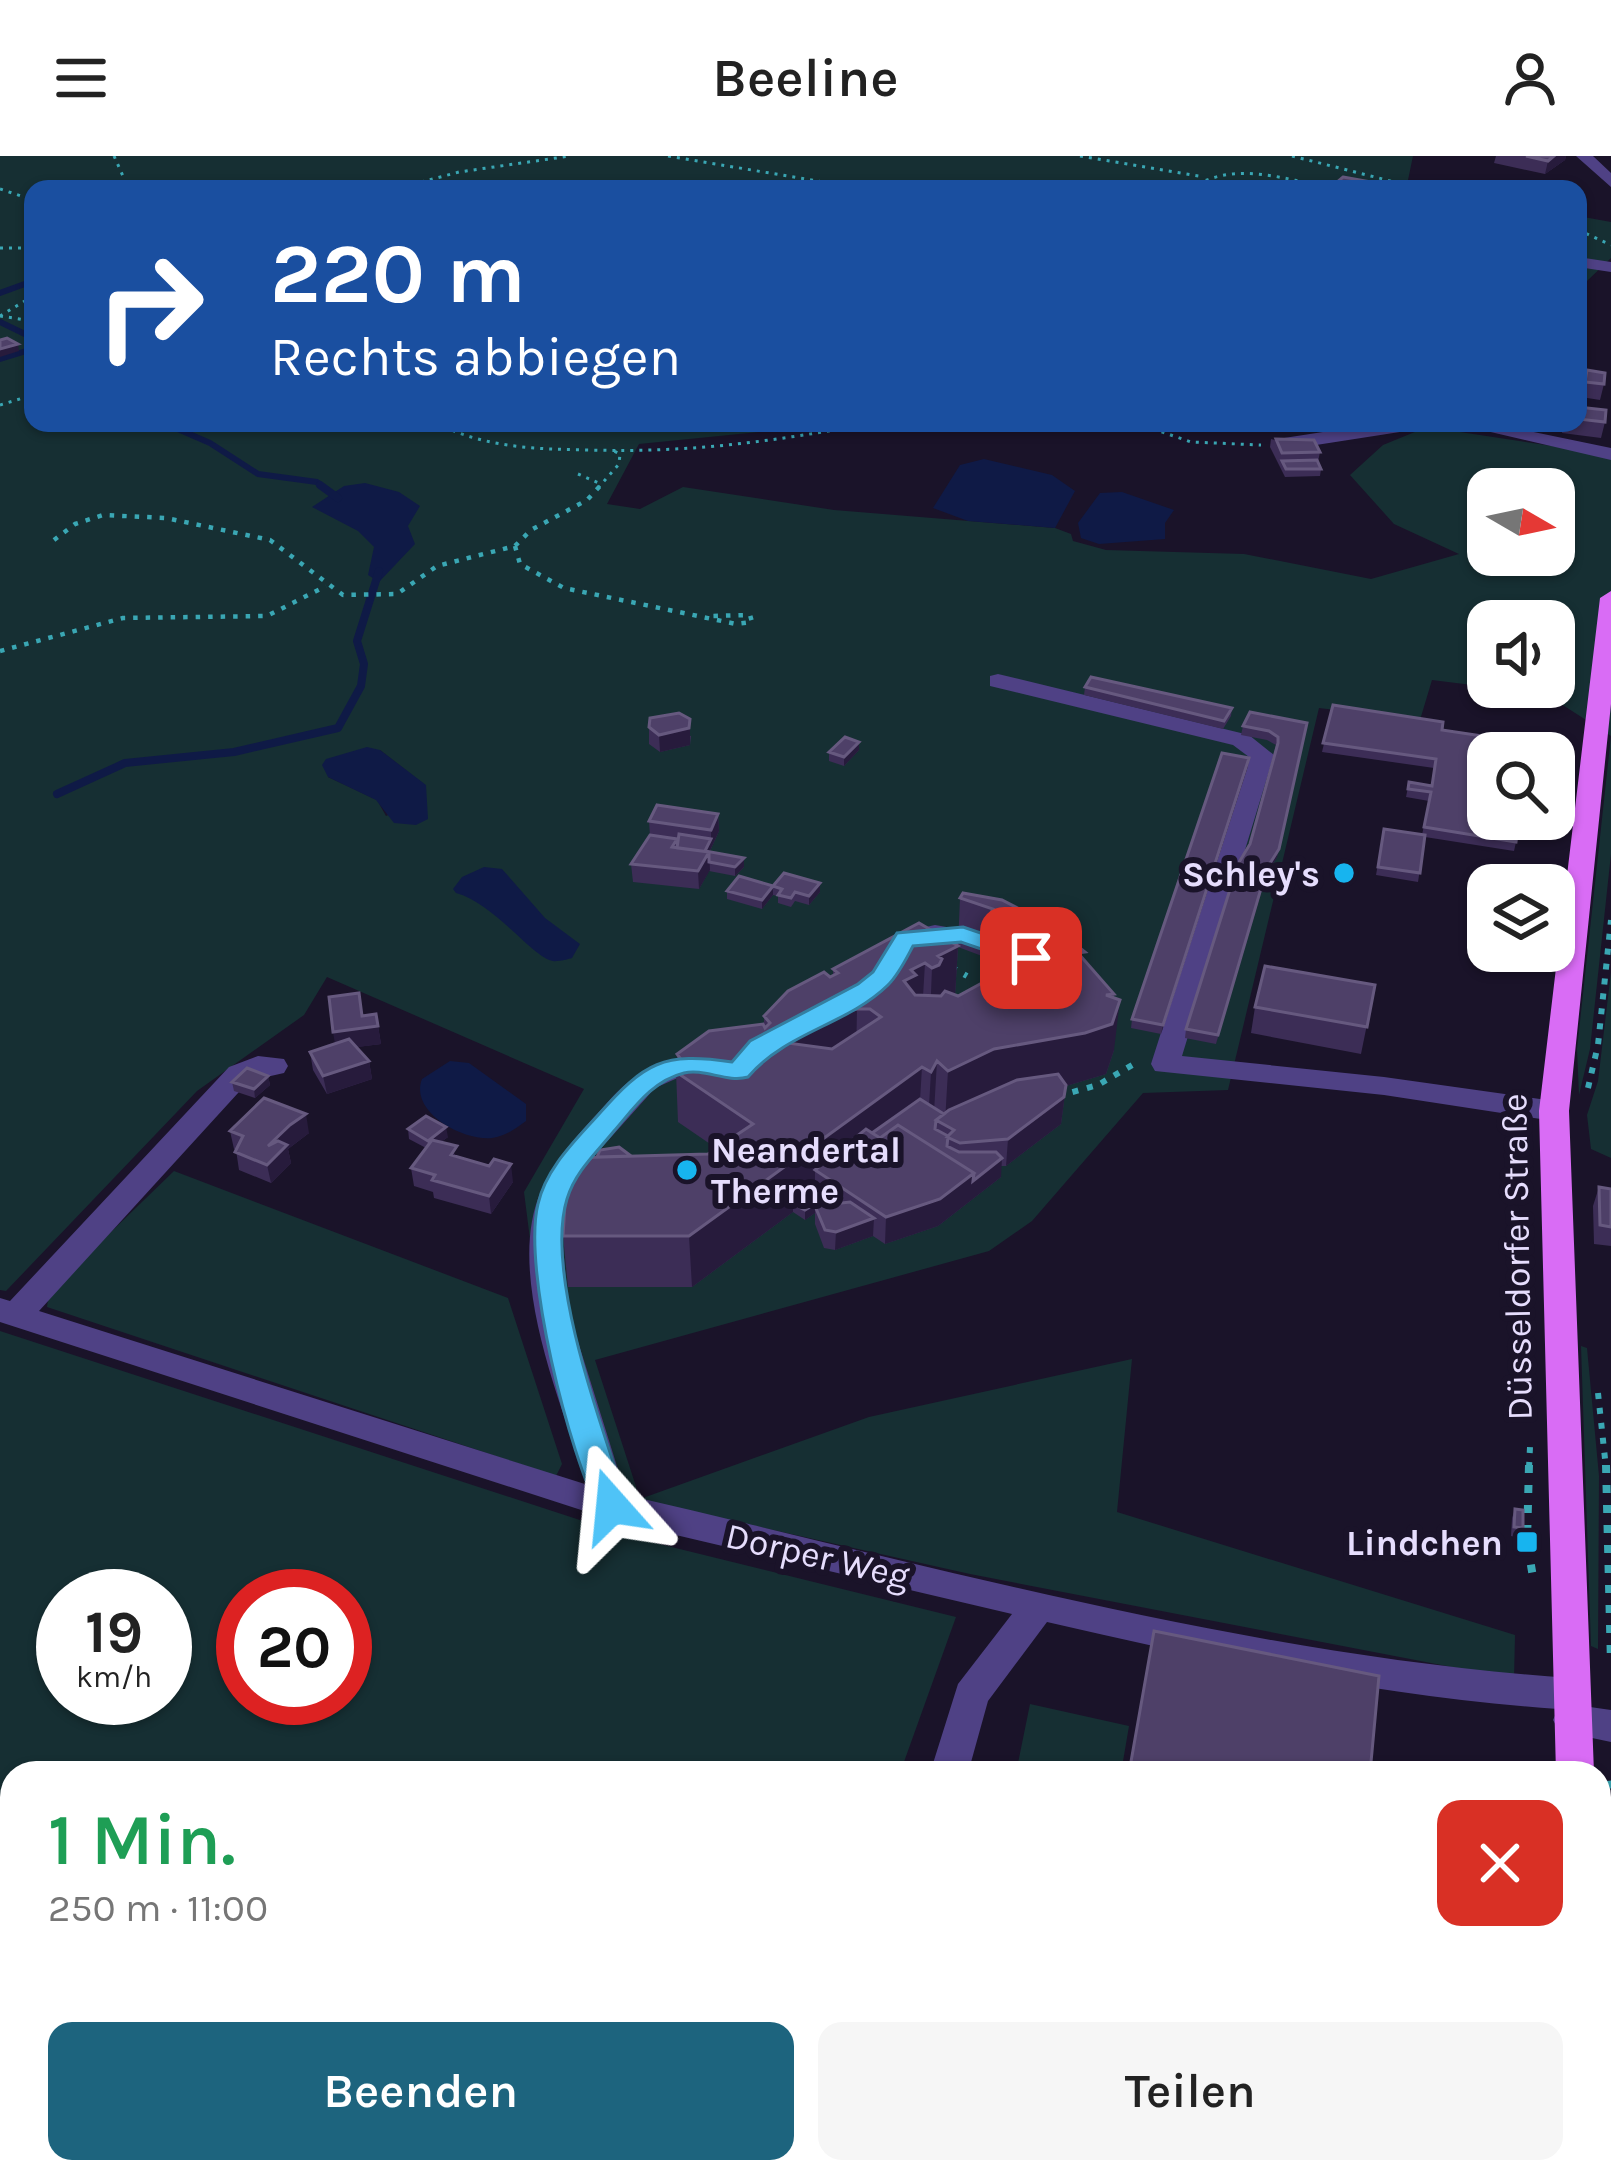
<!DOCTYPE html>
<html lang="de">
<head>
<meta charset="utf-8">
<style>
  body { margin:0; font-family:Karla,sans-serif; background:#f6f6f6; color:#222; height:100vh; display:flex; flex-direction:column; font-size:45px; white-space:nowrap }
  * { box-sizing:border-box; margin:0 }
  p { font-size:39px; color:#767676 }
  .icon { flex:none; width:66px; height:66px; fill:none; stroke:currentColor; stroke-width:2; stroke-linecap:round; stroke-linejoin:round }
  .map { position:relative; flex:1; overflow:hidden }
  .drawer { position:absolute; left:0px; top:1605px; width:1611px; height:423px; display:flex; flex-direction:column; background:#fff; border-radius:36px 36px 0 0; box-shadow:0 3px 9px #0004 }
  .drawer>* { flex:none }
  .guide { position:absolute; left:24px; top:24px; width:1563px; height:252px; border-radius:24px; box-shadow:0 3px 9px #0004; background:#1a4fa0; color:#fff; overflow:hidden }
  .needle { width:78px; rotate:99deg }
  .controls { position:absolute; left:1467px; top:312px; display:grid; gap:24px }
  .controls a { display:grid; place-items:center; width:108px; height:108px; border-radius:24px; background:#fff; box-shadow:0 3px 9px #0004; font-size:60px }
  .speed { position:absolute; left:36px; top:1413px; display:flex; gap:24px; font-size:60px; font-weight:700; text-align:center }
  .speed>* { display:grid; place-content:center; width:156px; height:156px; border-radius:50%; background:#fff; box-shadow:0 3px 9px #0004; line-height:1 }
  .speed small { font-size:30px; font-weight:400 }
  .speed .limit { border:18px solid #d22; background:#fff; color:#111 }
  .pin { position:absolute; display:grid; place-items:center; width:102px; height:102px; color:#fff; margin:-51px; border-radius:24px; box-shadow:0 6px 18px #0006 }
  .me { position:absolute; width:132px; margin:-66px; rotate:342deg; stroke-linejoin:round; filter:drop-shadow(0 0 9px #0008) }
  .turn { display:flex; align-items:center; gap:42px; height:252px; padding:0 48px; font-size:54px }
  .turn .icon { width:156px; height:156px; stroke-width:2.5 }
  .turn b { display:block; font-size:84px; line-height:102px }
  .round { display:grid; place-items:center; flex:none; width:126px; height:126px; border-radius:24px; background:#f6f6f6 }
  .head { display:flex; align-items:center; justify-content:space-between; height:204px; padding:0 48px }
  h1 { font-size:72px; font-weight:600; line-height:90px; color:#1e9e55 }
  .button { display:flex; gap:24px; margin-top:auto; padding:24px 48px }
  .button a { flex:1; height:138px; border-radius:24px; background:#1d647e; color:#fff; font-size:48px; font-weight:600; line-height:138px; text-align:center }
  .button a+a { background:#f6f6f6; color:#222 }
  header { display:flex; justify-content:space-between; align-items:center; height:156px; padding:0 48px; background:#fff; font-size:54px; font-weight:600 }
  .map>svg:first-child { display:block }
  .green { fill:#162f33; fill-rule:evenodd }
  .water { fill:#0f1a46 }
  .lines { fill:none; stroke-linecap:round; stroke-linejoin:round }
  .stream-far1 { stroke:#0f1a46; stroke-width:6 }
  .stream { stroke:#0f1a46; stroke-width:8 }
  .path-far3 { stroke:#3aa7b4; stroke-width:3; stroke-dasharray:3 6; stroke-linecap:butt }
  .path-far2 { stroke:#3aa7b4; stroke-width:4.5; stroke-dasharray:4.5 8; stroke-linecap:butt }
  .path-far1 { stroke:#3aa7b4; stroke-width:6; stroke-dasharray:6 9; stroke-linecap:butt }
  .path { stroke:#3aa7b4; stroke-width:8; stroke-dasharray:8 12; stroke-linecap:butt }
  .minor { fill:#4f4185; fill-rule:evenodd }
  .major { fill:#d96cf5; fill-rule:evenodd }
  .wall { fill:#3c2d56; fill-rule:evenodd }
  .shaded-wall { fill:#271b3c }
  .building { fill:#4e4068; stroke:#66597f; stroke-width:3; fill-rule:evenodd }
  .route { fill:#4fc3f7; stroke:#337fa1; stroke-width:3 }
  .poi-dot { fill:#17b4ef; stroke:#1a1329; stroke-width:4.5 }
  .labels { text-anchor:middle; stroke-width:12; stroke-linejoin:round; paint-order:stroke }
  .poi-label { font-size:36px; font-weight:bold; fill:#e6ddfd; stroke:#1a1329; text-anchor:end }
  .street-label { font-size:36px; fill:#e6ddfd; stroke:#1a1329 }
</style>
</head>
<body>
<header><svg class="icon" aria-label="menu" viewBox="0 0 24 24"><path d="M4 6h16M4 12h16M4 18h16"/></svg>Beeline<svg class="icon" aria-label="person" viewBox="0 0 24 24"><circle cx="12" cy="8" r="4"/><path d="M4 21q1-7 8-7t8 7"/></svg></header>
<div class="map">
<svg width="1611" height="2027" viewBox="0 0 1611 2027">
  <rect width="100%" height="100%" fill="#1a1329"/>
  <path class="green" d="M0,0H1413L1408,24L1447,33H33V267H850L639,288L607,348L640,353L683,331L834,354L1055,372L1071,378L1073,385L1106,394L1244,398L1371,423L1459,398L1394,368L1350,319L1383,289L1427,271L1611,299V698L1590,893L1579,939L1577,893L1611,580L1544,537L1490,531H1554V465H1488V531L1432,524L1420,564L1319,552L1228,934L1143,937L1032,1065L989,1095L595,1204L640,1343L869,1261L1132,1203L1117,1356L1515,1479L1514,1523L970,1418L639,1344L591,1327L539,1154L524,1036L584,933L327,821L304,859L197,935L6,1135L0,1134ZM1488,333H1554V399H1488ZM380,594L425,629L423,643L386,660L377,644L328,621Z
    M1578,60L1611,66V102L1587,125L1578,127Z
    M1611,816V1002L1591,993L1587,959L1598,925Z
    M174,1015L508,1142L562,1308L556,1320L47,1151L49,1136Z
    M0,1175L635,1382L956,1461L900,1617H12V2016H879L878,2027H0ZM63,1440H165V1542H63ZM243,1440H345V1542H243Z
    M1581,1190L1587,1192L1599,1320L1598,1493L1591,1490Z
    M1030,1548L1129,1570L1121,1617H1016Z"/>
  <path class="water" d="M984,303L1052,319L1075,335L1055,372L968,365L933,352L960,309Z
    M365,327L399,336L420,350L408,370L415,388L379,426L368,419L374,391L358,375L312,351L344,330Z
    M1122,336L1174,354L1165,367V383L1099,388L1081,382L1078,367L1100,337Z
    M367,591L380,594L426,629L428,663L416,669L394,667L376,644L328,621L322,609L326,603Z
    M484,711L502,713L545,762L580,788L572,802C569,803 557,806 553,805C533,802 494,747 456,737L453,733L462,721Z
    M450,905L469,907L526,948V965C515,973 506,980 492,982C463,985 409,956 422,923Z"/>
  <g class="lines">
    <path class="stream-far1" d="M0,137L33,125
      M0,166L33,182
      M0,203L33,193
      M164,267L210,287L258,318L317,326L324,332"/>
    <path class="stream" d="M320,329L338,342
      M57,638L125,607L234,596L338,572L361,530L364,508L357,485L379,415"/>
    <path class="path-far3" d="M114,0L126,27L124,33
      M668,0L865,33
      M1080,0L1204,21
      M1292,0L1422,33
      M0,33L33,44
      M137,33L158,28L165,33
      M395,33L459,16L570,0
      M1190,33C1234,3 1287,24 1335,33
      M1578,74L1611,89
      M0,92H33
      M0,160L33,140
      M0,160L33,165
      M0,249L33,239
      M436,267C486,292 534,293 589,294C694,297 773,285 875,267
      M1136,267L1191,286L1261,289
      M1151,271L1177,267
      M578,318L601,328
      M598,332L619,308L620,298L610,293"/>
    <path class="path-far2" d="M54,384L75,368L103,359L166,362L270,384L343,439L397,438L437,410L515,390L531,374L587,344L601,329
      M515,390L520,408L564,432L736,468L752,466L750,459L710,460
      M0,495L123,462L267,460L326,430"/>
    <path class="path-far1" d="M951,811L967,820
      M1588,932L1598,889L1611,764
      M1058,940L1098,929L1139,905
      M1598,1237L1606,1312
      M1529,1312L1530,1291"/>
    <path class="path" d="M1529,1309L1527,1386L1534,1427
      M1606,1309L1611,1508
      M1607,1625L1611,1663"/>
    <path class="minor" d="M1576,0H1593L1611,17V31Z
      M1578,101L1611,106V116L1578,111Z
      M1381,267H1429L1419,273L1284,294L1274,288L1284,282Z
      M1452,267H1490L1611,292V304Z
      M998,518L1249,579L1274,599L1182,900L1384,921L1554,945L1564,948L1569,955L1564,962L1554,965L1384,939L1155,915L1151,908L1249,601L1233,589L990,530V520Z
      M935,769L992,779L1007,788L994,796L935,786L902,795L889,787L903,776Z
      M258,900L284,903L288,910L284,917L249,925L39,1155L588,1329C561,1248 505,1117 541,1035C555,1001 582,975 607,947C639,910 678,892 728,905L732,912L728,919L682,920L655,932L587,1008L567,1045L562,1079L569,1157L626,1339C938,1411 1251,1500 1571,1522L1584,1527L1590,1538L1583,1550L1611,1554V1586L1559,1575L1553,1564L1558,1553C1386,1541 1215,1505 1047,1466L988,1545L968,1617H930L958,1528L1012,1458L612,1364L0,1166V1142L10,1145L229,911Z
      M995,2016H1039L1042,2027H998Z"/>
    <path class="major" d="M1611,435V548L1569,955L1594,1617H1556L1539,955L1600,442Z
      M1599,1805L1611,1809V1914L1599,1910Z"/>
  </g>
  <path class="wall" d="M1496,0H1566L1565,4L1545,18L1494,7Z
    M1336,27L1410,33H1335Z
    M1578,214L1604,228L1600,244L1581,241L1583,229H1578Z
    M1578,251L1605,266L1601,282L1562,277L1563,267H1578Z
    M1271,283L1320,296L1318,306L1321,313L1320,320L1285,321L1270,291Z
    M1085,531L1232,552L1231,560L1223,573L1084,539Z
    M1333,549L1442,574L1516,686L1514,695L1425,681L1418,726L1376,719L1384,673L1422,679L1429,645L1406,641L1409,626L1431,630L1434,612L1322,596Z
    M1307,567L1277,701L1266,720L1216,888L1185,882L1186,873L1250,688L1276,589L1267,584L1241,579L1243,570Z
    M649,571L691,580L690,589L660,596L649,588Z
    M859,594L844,610L829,605V596Z
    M1248,610L1161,878L1131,872L1132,863Z
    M718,658L719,675L710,695L744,711L735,720L709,715L699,733L633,726L631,708L650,680L649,665Z
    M820,727V736L809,749L795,745L791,751L778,747V740L773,739L762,753L727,743V735Z
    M963,737L1084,804L1114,838V894L1106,918L1066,930L1061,968L1006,1010H1001V1021L938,1070L885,1088L873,1080L835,1094L824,1092L815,1068V1057L805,1064L793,1056L692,1131H568L563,1080L632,1000L708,998L716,992L678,966L676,916L678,914L677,898L764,870V860L833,820V813L958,790L960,742ZM958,791L982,800L981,817L987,819L986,827L993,829V837L1000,839L993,844L955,839Z
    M1375,829L1361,898L1251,877L1255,851Z
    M376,858L381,888L356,891L369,905L372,923L327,938L313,914L310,896L335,888L363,860Z
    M268,920L270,929L255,942L234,935L232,926Z
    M408,973L448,981L441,986L458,1001L513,1026L491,1058L434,1042L433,1036L414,1030L411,1012L426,992L409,983Z
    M230,975L309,977L288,993L291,1007L271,1027L239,1014L236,994L234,993Z
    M1599,1031L1611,1033V1090L1594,1088L1593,1050Z
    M1515,1353L1523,1372L1519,1382L1511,1380L1512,1362Z
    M1367,2016H1419L1418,2027H1366Z"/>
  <path class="shaded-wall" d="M1554,0H1566L1565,4L1545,18L1548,5Z
    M18,188L19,195L0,201V193Z
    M690,563V589L660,596L659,579Z
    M1307,567L1277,701L1266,720L1216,888Z
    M859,586V594L844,610V601Z
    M1249,602L1248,610L1161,878L1163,869Z
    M718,658L719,675L709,697L710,714L699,733L698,715L711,683V674Z
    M744,702V711L735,720V711Z
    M820,727V736L809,749V740Z
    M773,730V739L762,753V744Z
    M958,790L955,840L930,862L932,812L938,800Z
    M925,807L922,857L904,825L911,814Z
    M1120,844L1114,894L1106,918L1066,930L1061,968L1006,1010L1008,983L945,966L948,915L994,893Z
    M857,853L856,904L793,920L773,891L780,881L793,869Z
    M378,870L381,888L336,894L333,876Z
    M369,905L372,923L327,938L323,920Z
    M937,905L934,956L928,967L931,916Z
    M922,911L919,961L815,1014V1039L793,1048V1056L692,1131L689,1080Z
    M268,920L270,929L255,942L254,933Z
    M306,958L309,977L288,993L291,1007L271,1027L267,1009L268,990L290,969Z
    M446,971L448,981L430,994L428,985Z
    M1002,1002L1001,1021L938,1070L885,1088L886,1061Z
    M511,1008L513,1026L491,1058L489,1040Z
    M821,1036V1045L817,1056L815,1050V1057L805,1064V1054Z
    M874,1062L873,1080L835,1094L836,1076Z"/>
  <path class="building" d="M1526,0H1554L1548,5Z
    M1343,21L1410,33H1359L1360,32L1336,27Z
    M7,182L18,188L0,193V184Z
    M1578,214L1586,215L1585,222L1578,221Z
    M1587,214L1605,217L1604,228L1585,226Z
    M1578,251L1606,254L1605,266L1578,263Z
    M1276,283L1314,284L1320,296L1282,297Z
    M1317,304L1321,313H1286L1282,305Z
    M1091,521L1232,552L1224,565L1085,531Z
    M1333,549L1443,566L1442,574L1529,587L1527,597H1488V663H1519L1516,686L1424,671L1431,636L1408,633L1409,626L1432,630L1436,603L1323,587Z
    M1250,556L1307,567L1279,693L1267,712L1218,879L1186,873L1238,708L1250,688L1278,587V581L1269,575L1243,570Z
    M679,557L690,563L689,572L659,579L649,571L650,562Z
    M845,581L859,586L844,601L829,596Z
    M1222,597L1249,602L1163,869L1132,863Z
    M657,649L718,658L711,674L649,665Z
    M1384,673L1425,679L1420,717L1378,711Z
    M679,678L711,683L705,695L744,702L735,711L709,706V696L677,692Z
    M650,679L677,683L672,691L709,696L698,715L631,708Z
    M784,717L820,727L809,740L795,736L791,742L778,739L782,733L773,730L762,744L727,735L739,720L773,730Z
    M963,737L1002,744L1054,771L1085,796L1078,797L1114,838L1106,839L1120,844L1112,868L1085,877L994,893L948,915L937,905L931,916L922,911L689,1080H563L568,1002L708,998L753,968L676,916L685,909L677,898L709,875L763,868L765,872L770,867L764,860L788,835L824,816L830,821L838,817L833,813L919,767L958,790L938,800L942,803L939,809L932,812L925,807L911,814L916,819L904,825L915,839L941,840L945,835L958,840L982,827L993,844L1024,823L1018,819L1026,810L1011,807L1016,800L1004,797L1007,790L996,788L1001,780L990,777L993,769L985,768L993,753L960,742ZM857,853H870L881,861L832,893L788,887L778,894L773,891L785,884L780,881L793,869Z
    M1265,810L1375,829L1367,871L1255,851Z
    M359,837L362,860L376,858L378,870L333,876L329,841Z
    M349,883L369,905L323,920L310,896Z
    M247,912L268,920L254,933L232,926Z
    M1058,918L1066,929L1064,941L1008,983L960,987L947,981L954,974L936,964L949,954L1017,924Z
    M264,942L306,958L290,969L268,990L278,985L287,989L267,1009L235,996L243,980L230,975Z
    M920,943L944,958L936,964L935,973L948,980L947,990L959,996H996L1002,1002L973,1025L974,1017L898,969L880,982L872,977Z
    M426,960L446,971L428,985L408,973Z
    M898,969L974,1017L940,1043L886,1061L815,1014L866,973L880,982Z
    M432,984L457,990L451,999L489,1010L494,1003L511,1008L489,1040L432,1024L435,1019L411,1012Z
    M619,991L631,1000L597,1001L600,994Z
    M1599,1031L1611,1033V1071L1600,1069Z
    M815,1032L821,1036L818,1046L805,1054L793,1048Z
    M850,1046L874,1062L836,1076L825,1074L815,1050Z
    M1515,1353L1523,1354V1372L1514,1371Z
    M1154,1475L1379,1520L1370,1617H1129Z
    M1071,2016H1208L1214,2027H1070Z
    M1375,2016H1419L1418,2027H1375Z"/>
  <path class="route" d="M963,771L1040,797L1043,802L1031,810L961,786L913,790C906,803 899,818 888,829C847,869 786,876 748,921C727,927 704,912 684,917C652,925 634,952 614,975C596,997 575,1016 567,1043C544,1117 603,1275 628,1350L623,1359L612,1362L601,1359C569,1299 522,1112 538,1048C546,1012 575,985 599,958C645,906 663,896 732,906L750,885L858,828L873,816L897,777Z"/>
  <g class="poi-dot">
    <circle cx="1344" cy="717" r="12"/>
    <circle cx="687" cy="1014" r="12"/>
    <rect x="1515" y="1374" width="24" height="24" rx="6"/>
  </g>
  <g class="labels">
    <g class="poi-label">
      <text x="1320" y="730">Schley's</text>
      <text x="711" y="1006" text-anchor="start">Neandertal<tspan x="711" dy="41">Therme</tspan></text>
      <text x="1503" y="1399">Lindchen</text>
    </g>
    <g class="street-label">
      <text transform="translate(1516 1101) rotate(-91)" y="13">Düsseldorfer Straße</text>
      <text transform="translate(818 1399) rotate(13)" y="13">Dorper Weg</text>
    </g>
  </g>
</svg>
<div class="controls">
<a><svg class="needle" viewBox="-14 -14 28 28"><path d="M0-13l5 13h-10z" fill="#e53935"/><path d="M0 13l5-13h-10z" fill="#767676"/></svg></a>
<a><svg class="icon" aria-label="sound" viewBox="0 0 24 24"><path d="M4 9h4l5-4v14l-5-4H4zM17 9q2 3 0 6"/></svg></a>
<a><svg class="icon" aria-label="search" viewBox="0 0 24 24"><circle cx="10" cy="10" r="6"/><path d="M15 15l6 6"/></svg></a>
<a><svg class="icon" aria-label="layers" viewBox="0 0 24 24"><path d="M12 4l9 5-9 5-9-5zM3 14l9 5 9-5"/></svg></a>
</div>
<div class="speed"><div>19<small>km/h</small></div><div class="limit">20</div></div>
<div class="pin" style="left:1031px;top:802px;background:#d93025"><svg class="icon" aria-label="arrive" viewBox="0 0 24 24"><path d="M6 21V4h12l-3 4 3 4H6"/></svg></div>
<svg class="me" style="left:612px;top:1350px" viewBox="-20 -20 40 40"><path d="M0-17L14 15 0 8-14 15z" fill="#4fc3f7" stroke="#fff" stroke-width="4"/></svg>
<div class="guide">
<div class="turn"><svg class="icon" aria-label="right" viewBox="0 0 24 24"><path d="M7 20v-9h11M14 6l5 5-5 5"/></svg><div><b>220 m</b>Rechts abbiegen</div></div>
</div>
<section class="drawer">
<div class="head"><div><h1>1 Min.</h1><p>250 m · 11:00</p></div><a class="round" style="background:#d93025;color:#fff"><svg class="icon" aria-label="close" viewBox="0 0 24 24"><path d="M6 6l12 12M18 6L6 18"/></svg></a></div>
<div class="button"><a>Beenden</a><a>Teilen</a></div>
</section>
</div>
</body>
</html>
